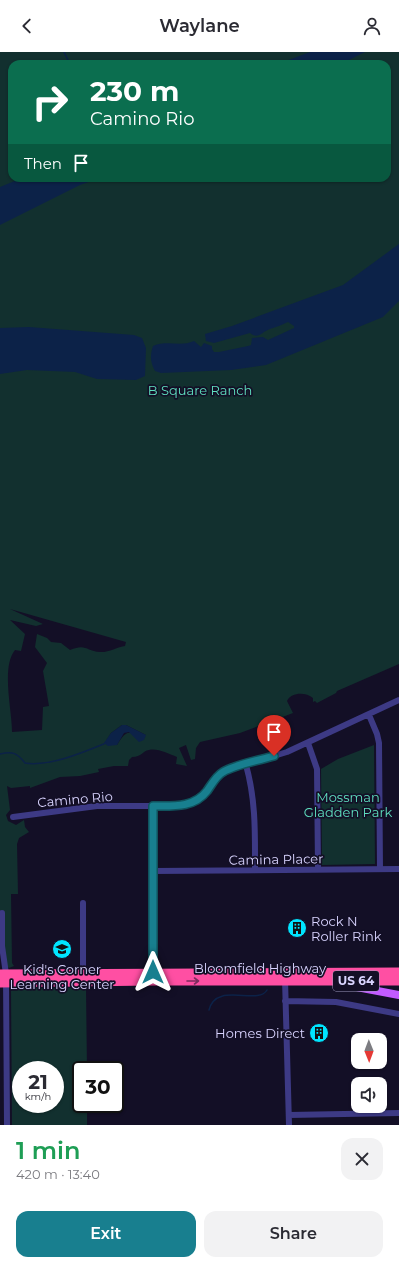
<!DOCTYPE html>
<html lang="en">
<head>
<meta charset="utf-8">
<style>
  body { margin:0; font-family:Montserrat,sans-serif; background:#f2f2f3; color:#2b2b33; height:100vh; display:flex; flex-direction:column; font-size:15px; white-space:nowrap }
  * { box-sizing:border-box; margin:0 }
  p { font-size:13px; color:#7c7c81 }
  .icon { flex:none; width:22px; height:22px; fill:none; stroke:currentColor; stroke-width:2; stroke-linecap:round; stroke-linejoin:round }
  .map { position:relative; height:1073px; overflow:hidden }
  .details { display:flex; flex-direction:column; background:#fff; flex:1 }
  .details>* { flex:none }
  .top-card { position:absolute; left:8px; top:8px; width:383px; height:122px; border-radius:12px; box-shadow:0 1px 3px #0004; background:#0b6e4f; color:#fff; overflow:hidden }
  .needle { width:26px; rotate:179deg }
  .tools { position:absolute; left:351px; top:981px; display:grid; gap:8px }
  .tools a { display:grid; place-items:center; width:36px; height:36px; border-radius:8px; background:#fff; box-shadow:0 1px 3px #0004; font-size:20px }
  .speed { position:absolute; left:12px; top:1009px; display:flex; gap:8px; font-size:20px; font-weight:700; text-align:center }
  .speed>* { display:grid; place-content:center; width:52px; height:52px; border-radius:50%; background:#fff; box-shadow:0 1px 3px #0004; line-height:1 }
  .speed small { font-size:10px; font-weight:400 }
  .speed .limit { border:2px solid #111; border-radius:6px; background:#fff; color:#111 }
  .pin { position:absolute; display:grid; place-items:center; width:34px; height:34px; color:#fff; margin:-41px -17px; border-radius:50% 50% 50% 0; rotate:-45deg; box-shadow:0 0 4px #0007 }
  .pin .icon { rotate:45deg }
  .me { position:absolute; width:44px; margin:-22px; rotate:0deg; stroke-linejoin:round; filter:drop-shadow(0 0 3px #0008) }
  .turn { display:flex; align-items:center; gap:14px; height:84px; padding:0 16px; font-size:18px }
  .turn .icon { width:52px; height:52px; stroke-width:2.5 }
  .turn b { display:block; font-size:28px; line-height:34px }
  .then { display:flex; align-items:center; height:38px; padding:0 16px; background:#0003; gap:8px; font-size:15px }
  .round { display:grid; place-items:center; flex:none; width:42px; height:42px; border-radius:12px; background:#f2f2f3 }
  .overview { display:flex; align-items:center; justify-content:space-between; height:68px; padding:0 16px }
  h1 { font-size:24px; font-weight:600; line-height:30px; color:#1e9e55 }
  .action { display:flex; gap:8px; margin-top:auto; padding:8px 16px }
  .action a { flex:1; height:46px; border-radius:12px; background:#187f8f; color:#fff; font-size:16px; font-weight:600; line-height:46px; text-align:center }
  .action a+a { background:#f2f2f3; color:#2b2b33 }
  header { display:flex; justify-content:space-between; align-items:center; height:52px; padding:0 16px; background:#fff; font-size:18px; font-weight:600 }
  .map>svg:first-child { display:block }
  .green { fill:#12302f; fill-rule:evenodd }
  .water { fill:#0c2248 }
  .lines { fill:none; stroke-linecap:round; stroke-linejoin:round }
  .stream { stroke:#0c2248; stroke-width:1.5 }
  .minor { stroke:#3d3a85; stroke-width:6 }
  .major { stroke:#c25bff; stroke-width:8 }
  .highway { stroke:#ff4fa3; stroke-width:9 }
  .oneway { stroke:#7d2c5e }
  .route-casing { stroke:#10535d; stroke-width:10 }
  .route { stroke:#187f8f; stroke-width:7 }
  .labels { text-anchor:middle; stroke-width:3.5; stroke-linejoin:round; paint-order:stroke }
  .shield { fill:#130f26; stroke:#9e99be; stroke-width:1 }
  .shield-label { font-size:12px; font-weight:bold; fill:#d9d4ff }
  .park-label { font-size:13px; fill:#5fe0c0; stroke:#130f26 }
  .street-label { font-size:13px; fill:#d9d4ff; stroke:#130f26 }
  .poi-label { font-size:13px; fill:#d9d4ff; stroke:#130f26; text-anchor:start }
</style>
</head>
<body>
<header><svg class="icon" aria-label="back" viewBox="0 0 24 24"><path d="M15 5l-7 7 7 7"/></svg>Waylane<svg class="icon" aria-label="person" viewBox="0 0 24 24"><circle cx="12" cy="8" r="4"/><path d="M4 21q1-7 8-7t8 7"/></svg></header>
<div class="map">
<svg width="399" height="1073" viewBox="0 0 399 1073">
  <rect width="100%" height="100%" fill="#130f26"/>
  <path class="green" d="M0,0H399V612L337,639L336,641L317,651L315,649L313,650V646C306,640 291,640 287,649L293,661L240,681L200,690L196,696L195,707L191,708L186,693L179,696L187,714L176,712L177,705C169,702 158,696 149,698C142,699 142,705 132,705L129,708L128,714H114L98,717L99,720L80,724L60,725L30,736V734L11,736L7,734L10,758L6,763L8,769L16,773L24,768L25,775L29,780L19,786L17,792L18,842H11L12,911L14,914L9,916L7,914L0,861ZM12,12H387V126H12ZM10,557L126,590L125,594C118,595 107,601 100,600C86,599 86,591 70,598L61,591L51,590L47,586L37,582L35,595L47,611L43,619L49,654L43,655L42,678L12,680C12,658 1,615 15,598L21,599L25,582L10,568L36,574L43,572ZM122,673H126L146,683C128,680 127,677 117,693L106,689L111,681Z
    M374,693L375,812L322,813L321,717L338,707Z
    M15,935L86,936L87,1018H81V1052H87V1073H12L11,939ZM21,1018H55V1052H21Z"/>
  <path class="water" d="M310,0H365L341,12H278Z
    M22,126H101L80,133L0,173V135Z
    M399,192V249L383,265L266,313L231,318L161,321L155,319C150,310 150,303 153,294C167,288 181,295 194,289L201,295L204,291L212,294V297L214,300H219L248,294L251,293L252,286L263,285L268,288L294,276V274L288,270C282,273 276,275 270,277C261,280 259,288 250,281L214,291L206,289L205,282L232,274L343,233Z
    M29,275L134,283L142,286L146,296L145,324L136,328L97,327L75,320L27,318L0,322V276Z
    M122,673H126L146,683L144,688L139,690L129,680L124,681L117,693L108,694L104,691L111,681Z"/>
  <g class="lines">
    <path class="stream" d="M64,0L70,12
      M0,702C13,699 17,701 25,711C49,715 84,700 106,691
      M209,958C216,929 258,954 267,938"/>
    <path class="minor" d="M369,663L377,682L379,691L380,817
      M308,691L317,717L318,817
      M246,713C256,749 255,781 255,818
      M153,755V925
      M13,765L97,754H180C210,747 204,735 224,719L287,700L399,648
      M153,819L399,817
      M83,851V921
      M2,861V894L6,922L7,1073
      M285,927L289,1073
      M285,949L336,950L399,962
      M289,1063L399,1061"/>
    <path class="major" d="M341,932L399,943"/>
    <path class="highway" d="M0,922L399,920
      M0,931L153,929H399"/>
  </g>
  <defs><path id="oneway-shaft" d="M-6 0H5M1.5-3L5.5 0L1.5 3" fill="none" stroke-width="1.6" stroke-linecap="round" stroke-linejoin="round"/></defs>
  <use class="oneway" href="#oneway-shaft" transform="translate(193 929)"/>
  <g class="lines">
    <g class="route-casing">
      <path id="route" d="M153,920V754C173,754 194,756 207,739C212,732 216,724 223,720C234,713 260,708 274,704"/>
    </g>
    <use href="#route" class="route"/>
  </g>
  <defs>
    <g id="building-disc" transform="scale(1)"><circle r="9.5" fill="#00e5ff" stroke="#130f26"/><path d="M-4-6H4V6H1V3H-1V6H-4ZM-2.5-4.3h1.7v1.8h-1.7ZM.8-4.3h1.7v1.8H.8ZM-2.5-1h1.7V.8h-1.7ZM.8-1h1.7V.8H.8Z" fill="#111"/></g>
    <g id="school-disc" transform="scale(1)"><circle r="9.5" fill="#00e5ff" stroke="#130f26"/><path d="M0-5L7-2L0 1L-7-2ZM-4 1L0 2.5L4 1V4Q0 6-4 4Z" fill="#111"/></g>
  </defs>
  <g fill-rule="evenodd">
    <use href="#building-disc" x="297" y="876"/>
    <use href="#school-disc" x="62" y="897"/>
    <use href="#building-disc" x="319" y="981"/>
  </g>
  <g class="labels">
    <rect class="shield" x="333" y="919" width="46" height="20" rx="3"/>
    <g class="shield-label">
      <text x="356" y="933">US 64</text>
    </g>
    <g class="park-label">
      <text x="200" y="343">B Square Ranch</text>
      <text x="348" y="750">Mossman<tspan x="348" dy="15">Gladden Park</tspan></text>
    </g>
    <g class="street-label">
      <text transform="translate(75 747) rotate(-5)" y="5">Camino Rio</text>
      <text transform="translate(276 807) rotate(-1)" y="5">Camina Placer</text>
      <text x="260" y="921">Bloomfield Highway</text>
    </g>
    <g class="poi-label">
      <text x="311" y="874">Rock N<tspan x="311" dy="15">Roller Rink</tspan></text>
      <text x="62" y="922" text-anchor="middle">Kid's Corner<tspan x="62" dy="15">Learning Center</tspan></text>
      <text x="305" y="986" text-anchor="end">Homes Direct</text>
    </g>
  </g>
</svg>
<div class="tools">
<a><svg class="needle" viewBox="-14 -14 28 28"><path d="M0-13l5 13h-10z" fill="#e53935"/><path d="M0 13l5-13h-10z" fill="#7c7c81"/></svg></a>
<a><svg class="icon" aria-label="sound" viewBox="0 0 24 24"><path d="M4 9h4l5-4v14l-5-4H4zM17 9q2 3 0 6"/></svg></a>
</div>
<div class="speed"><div>21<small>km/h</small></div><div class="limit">30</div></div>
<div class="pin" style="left:274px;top:704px;background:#d93025"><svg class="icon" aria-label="arrive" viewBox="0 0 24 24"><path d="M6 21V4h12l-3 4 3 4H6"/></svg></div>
<svg class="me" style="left:153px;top:920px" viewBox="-20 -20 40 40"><path d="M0-17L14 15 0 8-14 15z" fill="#187f8f" stroke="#fff" stroke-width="4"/></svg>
<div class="top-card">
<div class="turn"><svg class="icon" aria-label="right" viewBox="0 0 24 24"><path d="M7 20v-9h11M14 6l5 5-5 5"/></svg><div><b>230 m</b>Camino Rio</div></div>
<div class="then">Then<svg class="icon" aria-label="arrive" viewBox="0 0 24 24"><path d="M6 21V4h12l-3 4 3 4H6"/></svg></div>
</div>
</div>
<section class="details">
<div class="overview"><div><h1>1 min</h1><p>420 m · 13:40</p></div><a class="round"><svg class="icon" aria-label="close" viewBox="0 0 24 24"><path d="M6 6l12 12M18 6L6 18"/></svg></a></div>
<div class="action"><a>Exit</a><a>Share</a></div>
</section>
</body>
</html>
